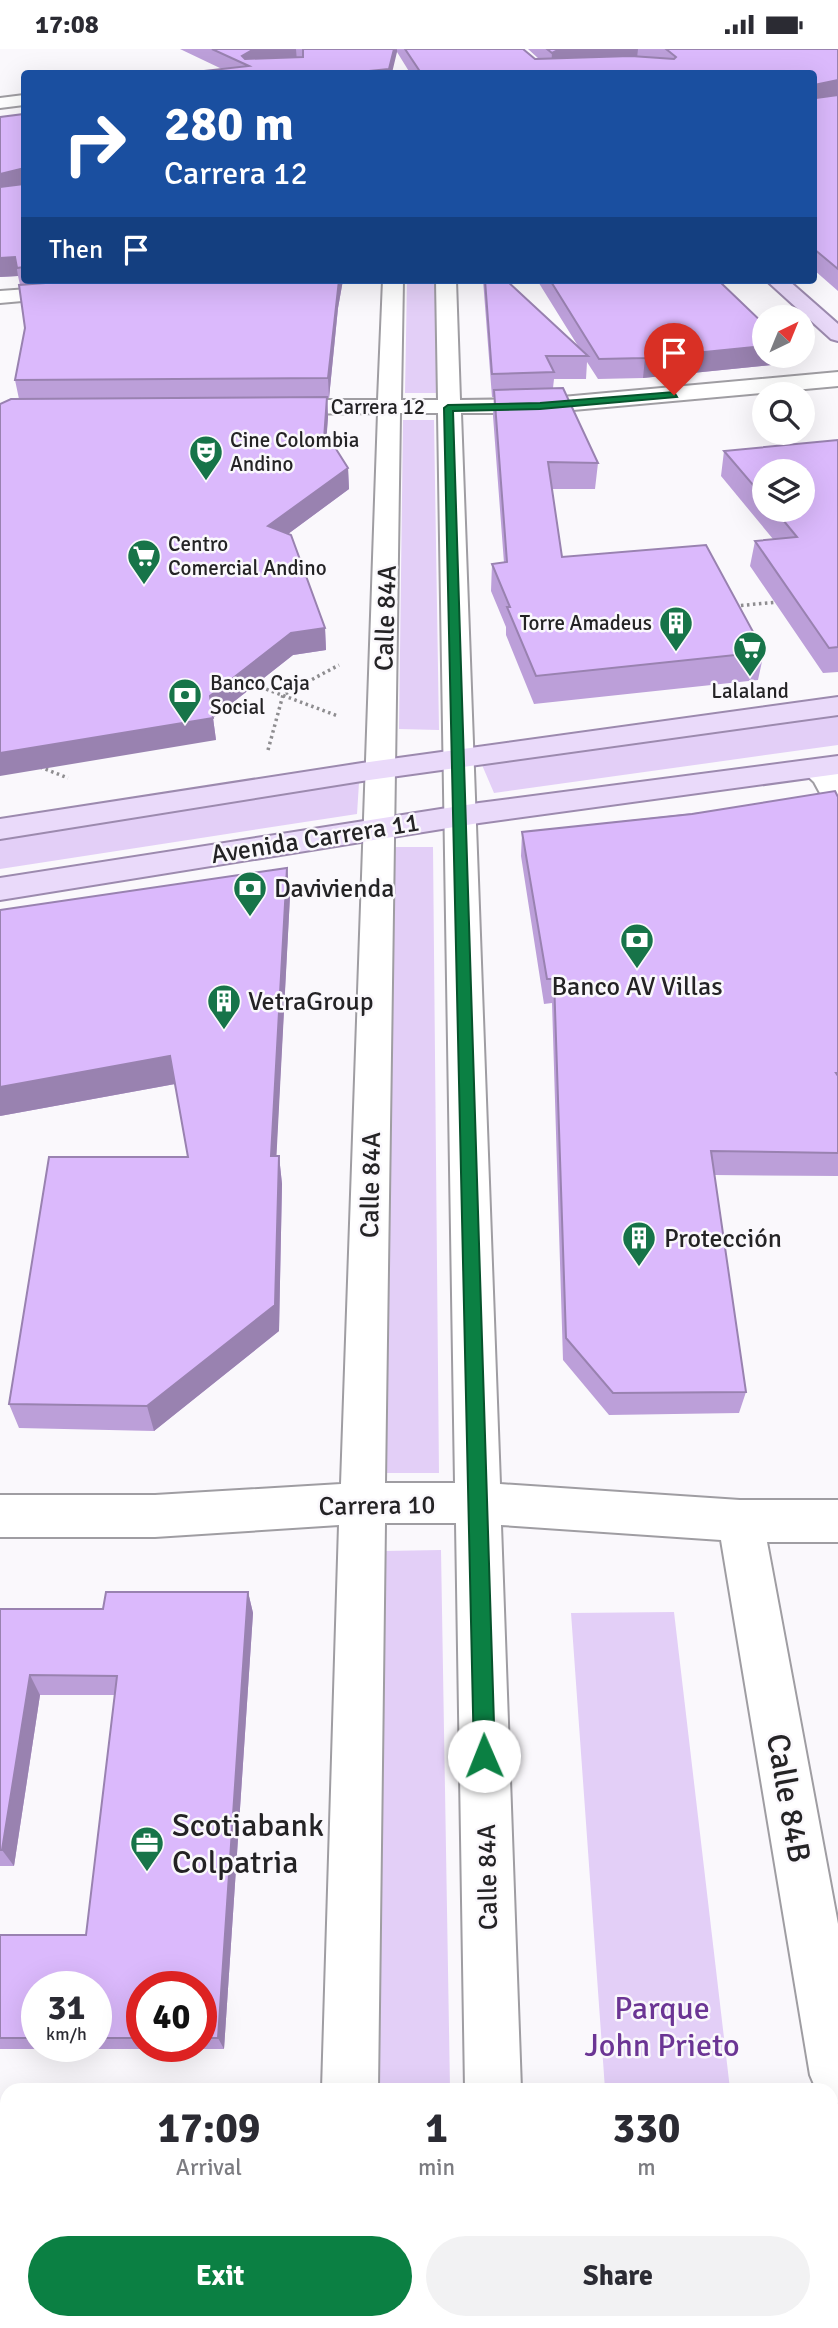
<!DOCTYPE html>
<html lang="en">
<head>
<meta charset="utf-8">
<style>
  body { margin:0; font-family:Signika,sans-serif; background:#f2f2f3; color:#2b2b33; height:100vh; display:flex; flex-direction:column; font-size:26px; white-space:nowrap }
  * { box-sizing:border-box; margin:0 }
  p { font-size:23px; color:#7c7c81 }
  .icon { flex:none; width:38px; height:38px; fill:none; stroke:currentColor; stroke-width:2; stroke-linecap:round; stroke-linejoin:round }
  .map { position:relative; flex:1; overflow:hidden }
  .drawer { position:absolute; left:0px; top:2034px; width:838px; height:247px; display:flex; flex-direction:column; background:#fff; border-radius:21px 21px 0 0; box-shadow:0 7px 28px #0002 }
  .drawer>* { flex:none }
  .guide { position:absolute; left:21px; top:21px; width:796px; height:214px; border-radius:7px; box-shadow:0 7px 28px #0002; background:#1a4fa0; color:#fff; overflow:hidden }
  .needle { width:46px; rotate:43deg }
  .tools { position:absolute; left:752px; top:256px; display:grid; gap:14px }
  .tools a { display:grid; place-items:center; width:63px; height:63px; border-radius:50%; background:#fff; box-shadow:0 7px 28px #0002; font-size:35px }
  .speed { position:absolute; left:21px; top:1922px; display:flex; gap:14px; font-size:35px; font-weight:700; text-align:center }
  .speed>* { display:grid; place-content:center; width:91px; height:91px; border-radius:50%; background:#fff; box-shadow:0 7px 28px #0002; line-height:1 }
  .speed small { font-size:18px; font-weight:400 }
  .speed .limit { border:10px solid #d22; background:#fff; color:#111 }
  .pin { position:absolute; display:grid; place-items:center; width:60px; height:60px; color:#fff; margin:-72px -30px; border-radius:50% 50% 50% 0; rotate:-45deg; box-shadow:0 0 7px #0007 }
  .pin .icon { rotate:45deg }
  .me { position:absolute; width:77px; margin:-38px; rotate:359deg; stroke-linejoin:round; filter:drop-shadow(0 0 5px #0008) }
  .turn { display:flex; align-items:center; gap:24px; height:147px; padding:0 28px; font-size:32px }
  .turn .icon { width:91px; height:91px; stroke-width:2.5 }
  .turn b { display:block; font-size:49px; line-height:60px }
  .then { display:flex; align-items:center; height:66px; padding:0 28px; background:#0003; gap:14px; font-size:26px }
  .eta { display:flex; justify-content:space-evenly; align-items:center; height:119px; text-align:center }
  .eta b { font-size:42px; font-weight:700; line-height:49px }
  .primary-button { display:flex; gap:14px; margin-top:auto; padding:14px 28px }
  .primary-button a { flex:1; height:80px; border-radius:42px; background:#0b8043; color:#fff; font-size:28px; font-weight:700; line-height:80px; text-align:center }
  .primary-button a+a { background:#f2f2f3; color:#2b2b33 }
  .status { display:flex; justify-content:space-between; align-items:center; height:49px; padding:0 35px; background:#fff; direction:ltr }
  .status svg { height:19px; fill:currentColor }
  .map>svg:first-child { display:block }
  .green { fill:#e3cff7 }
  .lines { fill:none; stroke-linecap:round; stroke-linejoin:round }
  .minor-casing { stroke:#9f9da2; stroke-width:4 }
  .major-casing { stroke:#9c8aae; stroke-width:4 }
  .path { stroke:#8e8d90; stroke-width:3.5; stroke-dasharray:2.5 3.5; stroke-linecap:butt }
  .minor { fill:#fff; fill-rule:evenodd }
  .major { fill:#eadafa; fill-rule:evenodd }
  .wall { fill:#bc9fd9; fill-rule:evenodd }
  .shaded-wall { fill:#9982b0 }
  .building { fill:#dbb9fc; stroke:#9982b0; stroke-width:2 }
  .route { fill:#0b8043; stroke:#07532c; stroke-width:2 }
  .labels { text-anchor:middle; stroke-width:5; stroke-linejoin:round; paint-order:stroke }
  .far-street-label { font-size:21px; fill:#242325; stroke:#faf8fc }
  .far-poi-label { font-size:21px; fill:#242325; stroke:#faf8fc; text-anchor:start }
  .street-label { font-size:26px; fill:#242325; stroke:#faf8fc }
  .poi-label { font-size:26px; fill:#242325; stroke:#faf8fc; text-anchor:start }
  .near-street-label { font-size:32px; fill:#242325; stroke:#faf8fc }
  .near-poi-label { font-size:32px; fill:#242325; stroke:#faf8fc; text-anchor:start }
  .near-park-label { font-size:32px; fill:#6b3594; stroke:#faf8fc }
</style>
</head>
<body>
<div class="status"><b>17:08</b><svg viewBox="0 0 49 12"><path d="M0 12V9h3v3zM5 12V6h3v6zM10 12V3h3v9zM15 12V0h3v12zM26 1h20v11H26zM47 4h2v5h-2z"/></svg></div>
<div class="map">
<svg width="838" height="2279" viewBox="0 0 838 2279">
  <rect width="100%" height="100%" fill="#faf8fc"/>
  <path class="green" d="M407,231H436L437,344H405Z
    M403,371H434L439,681L399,680Z
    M838,667V696L494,744L482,716Z
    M359,734L357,765L0,820V789Z
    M394,798H433L439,1424H384Z
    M441,1501L450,2040H379L383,1502Z
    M674,1563L730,2040H605L571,1564Z
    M377,2273H454V2279H377Z
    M622,2273H758L759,2279H622Z"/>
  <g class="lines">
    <g class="minor-casing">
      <path id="minor" d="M24,46V56L0,59V49Z
        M383,231H403L401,351H438L436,231H456L460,351L540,350L838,323V337L540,364H461L500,1435L740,1451H838V1493H767L838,1875V2054L831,2052V2040H816L810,2026L721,1491L501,1476L521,2040H465L456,1474H385L378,2040H322L339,1476L155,1488H0V1446H155L341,1435L378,364L274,365L263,358L274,351H378ZM400,364H438L455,1434H385Z
        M71,237L78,239L81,243L78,247L0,254V242Z
        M815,711L826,714L838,724V759L827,757L814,733L800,720L804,714Z
        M314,2273H376L375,2279H313Z
        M468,2273H530V2279H468Z"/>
    </g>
    <g class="major-casing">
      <path id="major" d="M766,231H788L838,275V292L831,290Z
        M838,648V666L362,732L0,790V770L362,714Z
        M838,707V725L479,774L0,851V829L479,754Z"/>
    </g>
    <path class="path" d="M735,557L778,553
      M255,636L338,667
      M268,701L283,646L339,616
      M40,718L68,729"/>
    <use href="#minor" class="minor"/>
    <use href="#major" class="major"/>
  </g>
  <path class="wall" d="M180,0H523L535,10H539L528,0H838V242L814,221V24H410L397,3L222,20Z
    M24,65V231H343L338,259L329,349H327L328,368L326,391L348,419L349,440L288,485L325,579L326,601L293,606L213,669L216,691L19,350L15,331L25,279L20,236L18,227L0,228Z
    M483,231H506L578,297L537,231H718L765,306H783L781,315L643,329L598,330L587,313L586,330H554L553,339L598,414L595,440H552L562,508L764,603L758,631L534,655L506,586V578L491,542L492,515L504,514L493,367L494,348H492Z
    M838,391V623L823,624L750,517L755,492L773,490L721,427L724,402ZM765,422L803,460H765Z
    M838,748V1127L714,1126L746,1343L739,1364L609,1366L563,1311L552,954L544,955L521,807L522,783Z
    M287,819L290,847L276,1107H279L282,1135L279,1282L154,1382L19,1379L9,1355L188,1108L175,1035L0,1067Z
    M248,1543L253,1564L224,2000H0V1886H86L115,1646H40L14,1817H0V1560H103ZM37,1937H96V1997H37ZM142,1937H201V1997H142Z"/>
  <path class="shaded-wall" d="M253,0H296L297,13L249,20L242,7Z
    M394,0H397V3L392,24H349Z
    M559,0H638L637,9L551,20L552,4Z
    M838,31V47L814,52V36Z
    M21,120L24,138L0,143V125Z
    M15,208L18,227L0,228V209Z
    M339,231H343L338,259L329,349L328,329Z
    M765,297V306H783L781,315L643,329L645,309Z
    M327,348L328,368L325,411L324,390Z
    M348,419L349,440L269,499L268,477Z
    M325,579L326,601L293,606L213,669L210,647L291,584Z
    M213,669L216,691L0,727V704Z
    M287,819L290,847L275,1135L271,1107Z
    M170,1007L175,1035L0,1067V1038Z
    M279,1107L282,1135L279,1282L154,1382L147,1357Z
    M248,1543L253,1564L224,2000L218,1989Z
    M30,1626L40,1646L14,1817L2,1801Z
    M46,2273H53L52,2279H45Z"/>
  <path class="building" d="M212,0H254L242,7L245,10L303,8V0H394L389,20L349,24H186L249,17Z
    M405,0H523L535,10L631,7L674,10L676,8L666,0H838V31L814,36L817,49L838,46V220L814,200V24H421Z
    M547,0H560L552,4Z
    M24,65V218L17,219L15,208L0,209V138L23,135V123L21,120L0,125V68Z
    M85,231H339L328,329L15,331L25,279L19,236Z
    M485,231H506L588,307H546L554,323L492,325Z
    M550,231H718L765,276V297L645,309L599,310Z
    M563,339L598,414L548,413L562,508L706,496L764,603L536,627L507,558H510L492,515L507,513L494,341Z
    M327,348L324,390L331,392L348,419L268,477L291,486L325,579L291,584L210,647L213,669L0,704V355L11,350Z
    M838,391V598L829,599L755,492L797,488L774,460H803V422H765V450L724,402Z
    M835,742L838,748V1024H836L838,1027V1104L711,1102L746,1343L613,1344L566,1289L554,930H547L522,783L692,765Z
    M287,819L271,1107H279L275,1256L147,1357L9,1355L49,1108H188L170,1007L0,1038V861Z
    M106,1543H248L218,1989H201V1937H142V1989H96V1937H37V1989H0V1886H86L117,1627L30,1626L2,1801H0V1560H103Z
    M0,2102H7V2273H46L45,2279H0Z"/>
  <path class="route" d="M674,343L677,348L540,360L453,362L495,1707L492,1714L484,1717L477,1714L474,1707L444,359L448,356L540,354Z"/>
  <defs>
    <g id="theatre-pin" transform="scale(1.75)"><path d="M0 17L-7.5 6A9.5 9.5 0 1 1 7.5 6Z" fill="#177449" stroke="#faf8fc"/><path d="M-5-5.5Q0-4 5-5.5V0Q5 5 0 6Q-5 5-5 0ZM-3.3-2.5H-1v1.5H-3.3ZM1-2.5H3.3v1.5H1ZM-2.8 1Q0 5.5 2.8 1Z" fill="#fff"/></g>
    <g id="supermarket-pin" transform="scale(1.75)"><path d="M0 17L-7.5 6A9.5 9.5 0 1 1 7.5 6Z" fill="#177449" stroke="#faf8fc"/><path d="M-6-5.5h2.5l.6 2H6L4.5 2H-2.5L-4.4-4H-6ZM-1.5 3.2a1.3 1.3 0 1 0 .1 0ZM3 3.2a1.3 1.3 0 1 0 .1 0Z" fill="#fff"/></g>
    <g id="building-pin" transform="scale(1.75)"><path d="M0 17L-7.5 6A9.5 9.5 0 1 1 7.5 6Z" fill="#177449" stroke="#faf8fc"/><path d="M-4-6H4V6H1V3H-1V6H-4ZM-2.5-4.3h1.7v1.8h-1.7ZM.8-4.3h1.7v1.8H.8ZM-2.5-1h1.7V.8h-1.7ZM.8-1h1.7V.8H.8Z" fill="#fff"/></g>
    <g id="bank-pin" transform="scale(1.75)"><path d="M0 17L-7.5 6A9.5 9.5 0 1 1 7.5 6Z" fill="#177449" stroke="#faf8fc"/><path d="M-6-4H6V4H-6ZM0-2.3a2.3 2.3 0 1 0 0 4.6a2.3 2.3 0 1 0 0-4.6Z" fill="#fff"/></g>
    <g id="office-pin" transform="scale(1.75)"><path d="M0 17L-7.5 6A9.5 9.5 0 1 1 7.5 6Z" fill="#177449" stroke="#faf8fc"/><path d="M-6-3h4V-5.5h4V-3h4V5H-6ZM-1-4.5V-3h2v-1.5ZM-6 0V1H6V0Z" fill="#fff"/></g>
  </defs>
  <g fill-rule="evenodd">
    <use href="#theatre-pin" x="206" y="403"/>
    <use href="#supermarket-pin" x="144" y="507"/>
    <use href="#building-pin" x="676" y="574"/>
    <use href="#supermarket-pin" x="750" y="599"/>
    <use href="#bank-pin" x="185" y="646"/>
    <use href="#bank-pin" x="250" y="839"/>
    <use href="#bank-pin" x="637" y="891"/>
    <use href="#building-pin" x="224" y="952"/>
    <use href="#building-pin" x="639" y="1189"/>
    <use href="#office-pin" x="147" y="1794"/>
  </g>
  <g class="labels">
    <g class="far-street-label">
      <text x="378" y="365">Carrera 12</text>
    </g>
    <g class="far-poi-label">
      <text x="230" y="398">Cine Colombia<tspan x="230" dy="24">Andino</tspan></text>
      <text x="168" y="502">Centro<tspan x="168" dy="24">Comercial Andino</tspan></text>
      <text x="652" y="581" text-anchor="end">Torre Amadeus</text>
      <text x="210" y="641">Banco Caja<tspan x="210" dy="24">Social</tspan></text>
      <text x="750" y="649" text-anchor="middle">Lalaland</text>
    </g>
    <g class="street-label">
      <text transform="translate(385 569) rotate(-88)" y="9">Calle 84A</text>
      <text transform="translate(315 789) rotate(-9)" y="9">Avenida Carrera 11</text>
      <text transform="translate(370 1136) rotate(-89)" y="9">Calle 84A</text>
      <text transform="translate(377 1456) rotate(-1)" y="9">Carrera 10</text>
      <text transform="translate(487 1828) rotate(-91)" y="9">Calle 84A</text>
    </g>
    <g class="poi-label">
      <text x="274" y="848">Davivienda</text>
      <text x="637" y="946" text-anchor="middle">Banco AV Villas</text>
      <text x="248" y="961">VetraGroup</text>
      <text x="664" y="1198">Protección</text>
    </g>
    <g class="near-street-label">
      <text transform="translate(789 1749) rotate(80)" y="11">Calle 84B</text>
    </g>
    <g class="near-poi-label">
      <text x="172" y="1787">Scotiabank<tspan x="172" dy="37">Colpatria</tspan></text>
    </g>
    <g class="near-park-label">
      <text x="662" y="1970">Parque<tspan x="662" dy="37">John Prieto</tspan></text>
    </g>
  </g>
</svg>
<div class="tools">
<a><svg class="needle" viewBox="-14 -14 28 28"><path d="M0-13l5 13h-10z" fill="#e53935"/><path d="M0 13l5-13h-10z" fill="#7c7c81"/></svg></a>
<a><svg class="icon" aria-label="search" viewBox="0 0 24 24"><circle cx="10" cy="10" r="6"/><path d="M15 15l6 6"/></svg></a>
<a><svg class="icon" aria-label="layers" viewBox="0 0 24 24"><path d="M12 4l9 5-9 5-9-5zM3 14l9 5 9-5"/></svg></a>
</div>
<div class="speed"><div>31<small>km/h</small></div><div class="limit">40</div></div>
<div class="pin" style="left:674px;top:346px;background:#d93025"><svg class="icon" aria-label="arrive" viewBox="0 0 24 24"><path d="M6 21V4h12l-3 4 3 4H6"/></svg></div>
<svg class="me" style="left:484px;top:1707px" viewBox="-20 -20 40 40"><circle r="19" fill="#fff"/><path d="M0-13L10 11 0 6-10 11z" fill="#0b8043"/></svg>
<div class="guide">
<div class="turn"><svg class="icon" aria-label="right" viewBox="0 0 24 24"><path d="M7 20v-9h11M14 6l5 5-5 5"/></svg><div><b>280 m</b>Carrera 12</div></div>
<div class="then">Then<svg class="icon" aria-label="arrive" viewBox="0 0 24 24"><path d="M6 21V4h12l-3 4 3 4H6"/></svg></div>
</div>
<section class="drawer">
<div class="eta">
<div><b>17:09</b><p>Arrival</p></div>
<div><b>1</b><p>min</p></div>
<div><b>330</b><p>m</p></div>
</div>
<div class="primary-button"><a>Exit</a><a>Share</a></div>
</section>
</div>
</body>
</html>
